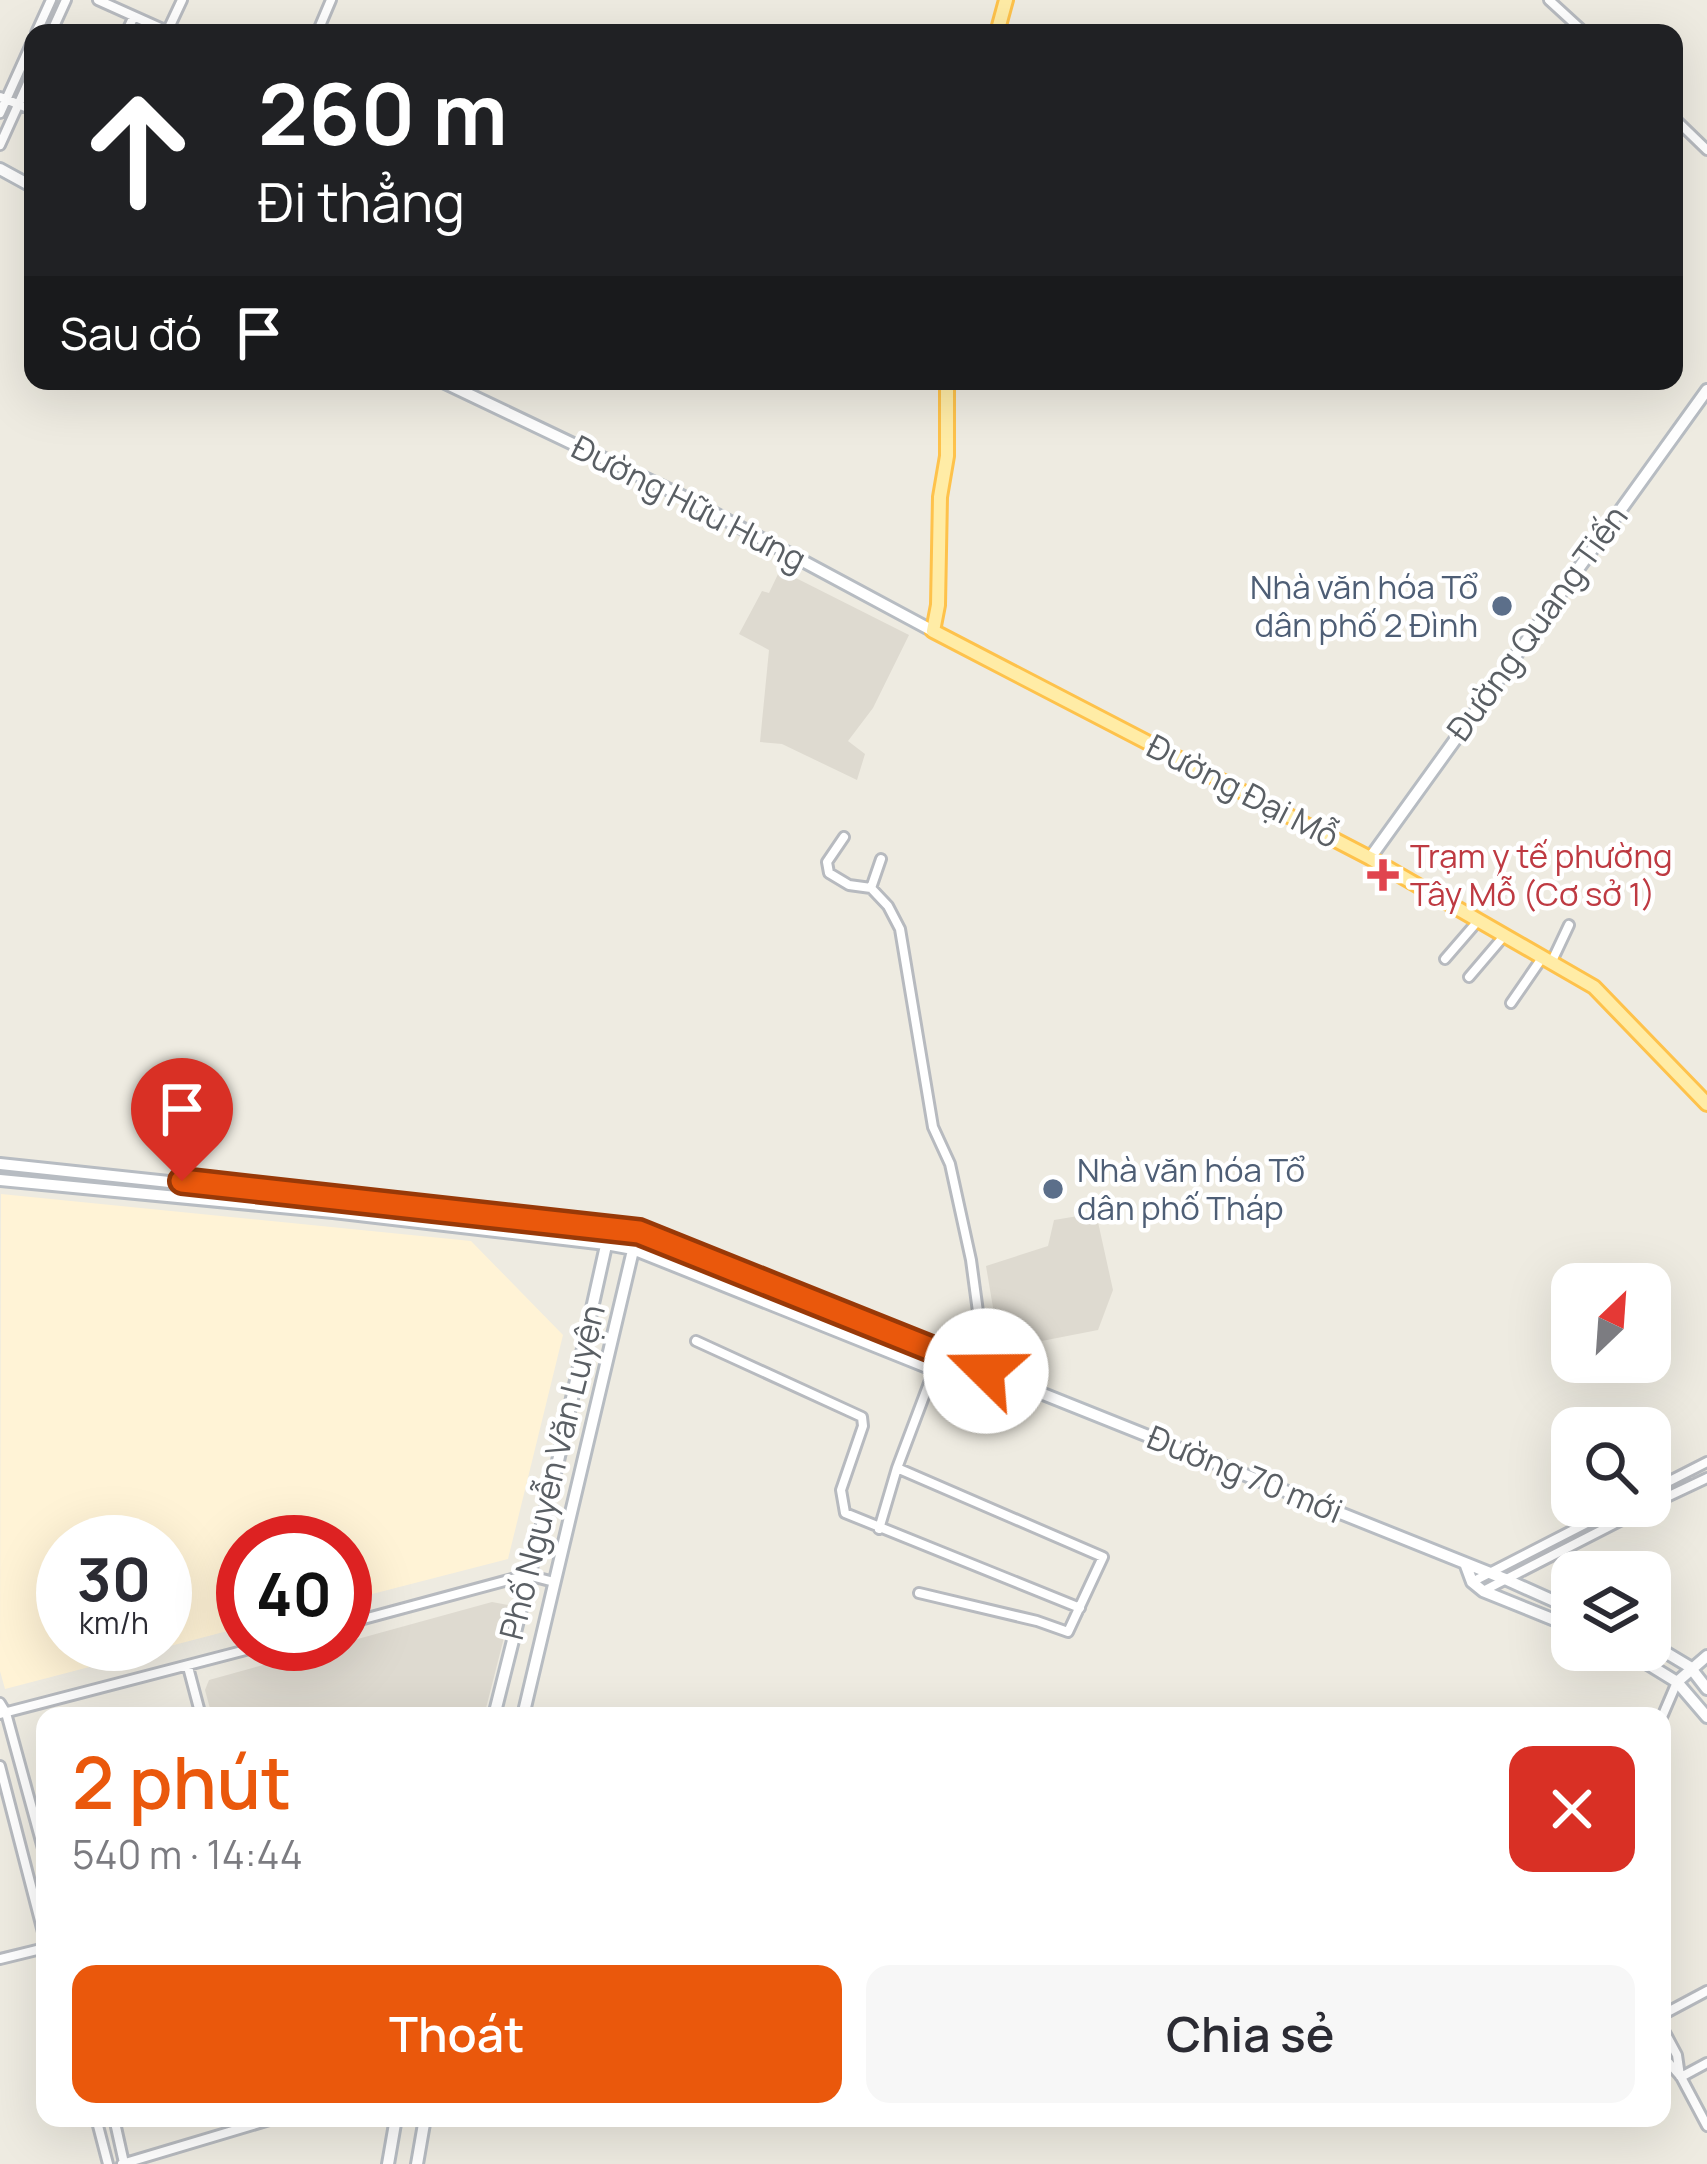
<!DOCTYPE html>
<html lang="vi">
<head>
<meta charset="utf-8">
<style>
  body { margin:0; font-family:Manrope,sans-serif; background:#f7f7f7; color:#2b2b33; height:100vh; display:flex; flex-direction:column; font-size:45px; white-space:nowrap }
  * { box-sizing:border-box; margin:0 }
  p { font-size:39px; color:#7c7c81 }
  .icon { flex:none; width:66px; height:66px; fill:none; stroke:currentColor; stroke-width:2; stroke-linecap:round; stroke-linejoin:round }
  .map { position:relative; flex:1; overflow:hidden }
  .side { position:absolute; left:36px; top:1707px; width:1635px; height:420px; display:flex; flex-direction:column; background:#fff; border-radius:24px; box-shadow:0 12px 48px #0002 }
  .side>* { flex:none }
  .guide { position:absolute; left:24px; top:24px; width:1659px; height:366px; border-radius:24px; box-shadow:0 12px 48px #0002; background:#202124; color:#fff; overflow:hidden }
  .needle { width:78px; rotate:25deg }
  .fabs { position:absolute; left:1551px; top:1263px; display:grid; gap:24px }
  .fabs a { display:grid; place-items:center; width:120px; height:120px; border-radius:24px; background:#fff; box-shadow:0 12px 48px #0002; font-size:60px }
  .speed { position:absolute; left:36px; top:1515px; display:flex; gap:24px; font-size:60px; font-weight:700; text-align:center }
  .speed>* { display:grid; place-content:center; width:156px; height:156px; border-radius:50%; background:#fff; box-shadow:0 12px 48px #0002; line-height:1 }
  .speed small { font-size:30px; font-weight:400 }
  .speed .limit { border:18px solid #d22; background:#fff; color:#111 }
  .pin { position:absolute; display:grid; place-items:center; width:102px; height:102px; color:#fff; margin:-123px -51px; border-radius:50% 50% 50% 0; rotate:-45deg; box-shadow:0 0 12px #0007 }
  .pin .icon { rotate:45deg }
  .me { position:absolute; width:132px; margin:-66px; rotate:292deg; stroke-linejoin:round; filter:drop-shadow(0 0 9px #0008) }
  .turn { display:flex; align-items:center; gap:42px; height:252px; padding:0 36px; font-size:54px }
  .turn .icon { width:156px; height:156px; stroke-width:2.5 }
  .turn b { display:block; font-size:84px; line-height:102px }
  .then { display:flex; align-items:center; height:114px; padding:0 36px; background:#0003; gap:24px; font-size:45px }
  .round { display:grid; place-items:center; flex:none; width:126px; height:126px; border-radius:24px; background:#f7f7f7 }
  .summary { display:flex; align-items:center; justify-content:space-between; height:204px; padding:0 36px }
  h1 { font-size:72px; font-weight:600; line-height:90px; color:#ea580c }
  .action { display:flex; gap:24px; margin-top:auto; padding:24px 36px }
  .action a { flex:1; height:138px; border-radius:24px; background:#ea580c; color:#fff; font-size:48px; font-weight:600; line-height:138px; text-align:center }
  .action a+a { background:#f7f7f7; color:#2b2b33 }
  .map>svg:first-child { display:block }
  .commercial { fill:#fff3d6; fill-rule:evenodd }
  .education { fill:#dedad0 }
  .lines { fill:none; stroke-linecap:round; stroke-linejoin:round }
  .street-casing { stroke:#b7babf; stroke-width:14 }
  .secondary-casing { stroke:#b7bcc2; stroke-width:16 }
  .primary-casing { stroke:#fec24b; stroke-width:18 }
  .street { stroke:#fff; stroke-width:8 }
  .secondary { stroke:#fff; stroke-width:10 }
  .primary { stroke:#ffeca6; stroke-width:12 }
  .route-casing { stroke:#983908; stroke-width:30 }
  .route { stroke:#ea580c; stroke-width:21 }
  .service-dot { fill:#5c6f8a; stroke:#fff; stroke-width:4.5 }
  .health-dot { fill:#e0444e; stroke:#fff; stroke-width:4.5 }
  .labels { text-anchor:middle; stroke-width:9; stroke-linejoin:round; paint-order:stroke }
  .street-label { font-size:33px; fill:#5a5f64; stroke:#fff }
  .service-label { font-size:33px; fill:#4e5e75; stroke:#fff; text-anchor:end }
  .health-label { font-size:33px; fill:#be3a42; stroke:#fff; text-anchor:start }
</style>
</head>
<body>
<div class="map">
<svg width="1707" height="2164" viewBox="0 0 1707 2164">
  <rect width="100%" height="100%" fill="#eeebe1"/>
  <path class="commercial" d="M1,1194L471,1241L563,1335L508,1559L345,1601V1542H243V1627L5,1689L0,1671ZM63,1542H165V1644H63Z"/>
  <path class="education" d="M780,570L909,635L873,708L848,741L865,754L857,780L782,744L760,742L769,650L739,634L762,591L769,593Z
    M1096,1213L1113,1290L1098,1330L1000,1349L986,1266L1048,1246L1054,1220Z
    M492,1602L508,1605L510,1614L484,1716H212L205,1690L209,1680Z"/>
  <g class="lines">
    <g class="street-casing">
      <path id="street" d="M98,0L167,31
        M1549,0L1585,33
        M167,32L182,0
        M36,33L51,0
        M51,33L66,0
        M126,33L134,16
        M317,33L331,0
        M0,97L33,110
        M0,113L33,40
        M1674,118L1707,150
        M0,145L33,72
        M844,837L827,862L829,873L849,885L871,888
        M881,859L871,888L888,906L900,929L933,1127L950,1164L971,1260L986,1371
        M1445,959L1477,922
        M1552,961L1569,925
        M1469,977L1504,936
        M1511,1003L1542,958
        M696,1341L862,1417L863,1426L841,1490L845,1513L1080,1608
        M897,1468L934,1370
        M1650,1491L1707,1462
        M1650,1505L1707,1478
        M879,1529L897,1468L1103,1557L1068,1632L1037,1621L919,1593
        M1472,1582L1620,1506
        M1485,1590L1649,1506
        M345,1624L527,1575L554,1582
        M188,1667L201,1716
        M0,1703L6,1713L45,1856
        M0,1714L269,1644
        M1662,1717L1677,1682
        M0,1766L45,1940
        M0,1959L45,1948
        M1662,2015L1707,1991
        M1662,2027L1677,2055L1680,2076
        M1662,2055L1681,2077L1707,2126
        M1681,2077L1707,2063
        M96,2118L108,2164
        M114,2118L124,2163
        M122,2164L276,2118"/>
    </g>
    <g class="secondary-casing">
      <path id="secondary" d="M0,169L33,187
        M441,381L680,495L933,631
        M1370,858L1707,390
        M0,1164L639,1232L1505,1579L1572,1609
        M0,1180L333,1212L606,1244L633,1249L992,1393L1021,1387
        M1465,1563L1472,1582L1483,1591L1572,1627
        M1650,1643L1690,1667L1707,1689
        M1625,1650L1677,1682L1707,1717
        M1677,1682L1707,1656
        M494,1716L558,1461L607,1241
        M523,1716L634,1246
        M388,2164L396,2118
        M417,2164L425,2118"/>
    </g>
    <g class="primary-casing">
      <path id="primary" d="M997,33L1006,0
        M947,381V456L940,497L938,605L933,631L1370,858L1594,987L1707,1104"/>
    </g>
    <use href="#street" class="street"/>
    <use href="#secondary" class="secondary"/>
    <use href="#primary" class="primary"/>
  </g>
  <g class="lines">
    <g class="route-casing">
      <path id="route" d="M182,1181L639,1232L986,1371"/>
    </g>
    <use href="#route" class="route"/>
  </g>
  <g class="service-dot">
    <circle cx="1502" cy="606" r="12"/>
    <circle cx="1053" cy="1189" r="12"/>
  </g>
  <path class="health-dot" d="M1377 857h12v12h12v12h-12v12h-12v-12h-12v-12h12z"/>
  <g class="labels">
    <g class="street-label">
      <text transform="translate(689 503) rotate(27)" y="12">Đường Hữu Hưng</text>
      <text transform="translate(1537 623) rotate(-54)" y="12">Đường Quang Tiến</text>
      <text transform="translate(1243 791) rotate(27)" y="12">Đường Đại Mỗ</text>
      <text transform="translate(552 1472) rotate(-76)" y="12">Phố Nguyễn Văn Luyện</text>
      <text transform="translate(1245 1474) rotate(22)" y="12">Đường 70 mới</text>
    </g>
    <g class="service-label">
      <text x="1478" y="599">Nhà văn hóa Tổ<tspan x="1478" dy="38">dân phố 2 Đình</tspan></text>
      <text x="1077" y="1182" text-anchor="start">Nhà văn hóa Tổ<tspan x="1077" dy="38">dân phố Tháp</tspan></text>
    </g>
    <g class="health-label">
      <text x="1410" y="868">Trạm y tế phường<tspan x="1410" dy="38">Tây Mỗ (Cơ sở 1)</tspan></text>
    </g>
  </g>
</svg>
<div class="fabs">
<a><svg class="needle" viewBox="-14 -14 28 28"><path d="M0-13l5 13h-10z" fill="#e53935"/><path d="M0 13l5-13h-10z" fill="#7c7c81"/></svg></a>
<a><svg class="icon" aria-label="search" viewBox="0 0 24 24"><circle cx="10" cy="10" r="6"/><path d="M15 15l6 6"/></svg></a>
<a><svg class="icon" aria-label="layers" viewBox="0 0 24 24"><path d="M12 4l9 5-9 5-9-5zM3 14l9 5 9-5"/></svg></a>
</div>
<div class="speed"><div>30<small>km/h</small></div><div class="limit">40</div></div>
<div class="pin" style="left:182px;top:1181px;background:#d93025"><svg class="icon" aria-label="arrive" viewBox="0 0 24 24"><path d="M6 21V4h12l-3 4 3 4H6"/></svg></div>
<svg class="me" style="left:986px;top:1371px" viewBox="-20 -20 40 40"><circle r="19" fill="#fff"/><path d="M0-13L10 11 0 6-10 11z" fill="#ea580c"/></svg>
<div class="guide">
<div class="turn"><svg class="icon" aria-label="ahead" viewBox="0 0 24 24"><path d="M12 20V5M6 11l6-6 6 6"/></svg><div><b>260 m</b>Đi thẳng</div></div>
<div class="then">Sau đó<svg class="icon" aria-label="arrive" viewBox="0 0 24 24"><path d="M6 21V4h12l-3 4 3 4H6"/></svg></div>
</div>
<section class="side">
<div class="summary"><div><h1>2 phút</h1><p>540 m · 14:44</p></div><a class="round" style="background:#d93025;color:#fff"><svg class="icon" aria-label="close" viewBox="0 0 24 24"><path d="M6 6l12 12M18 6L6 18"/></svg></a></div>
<div class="action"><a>Thoát</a><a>Chia sẻ</a></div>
</section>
</div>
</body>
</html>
